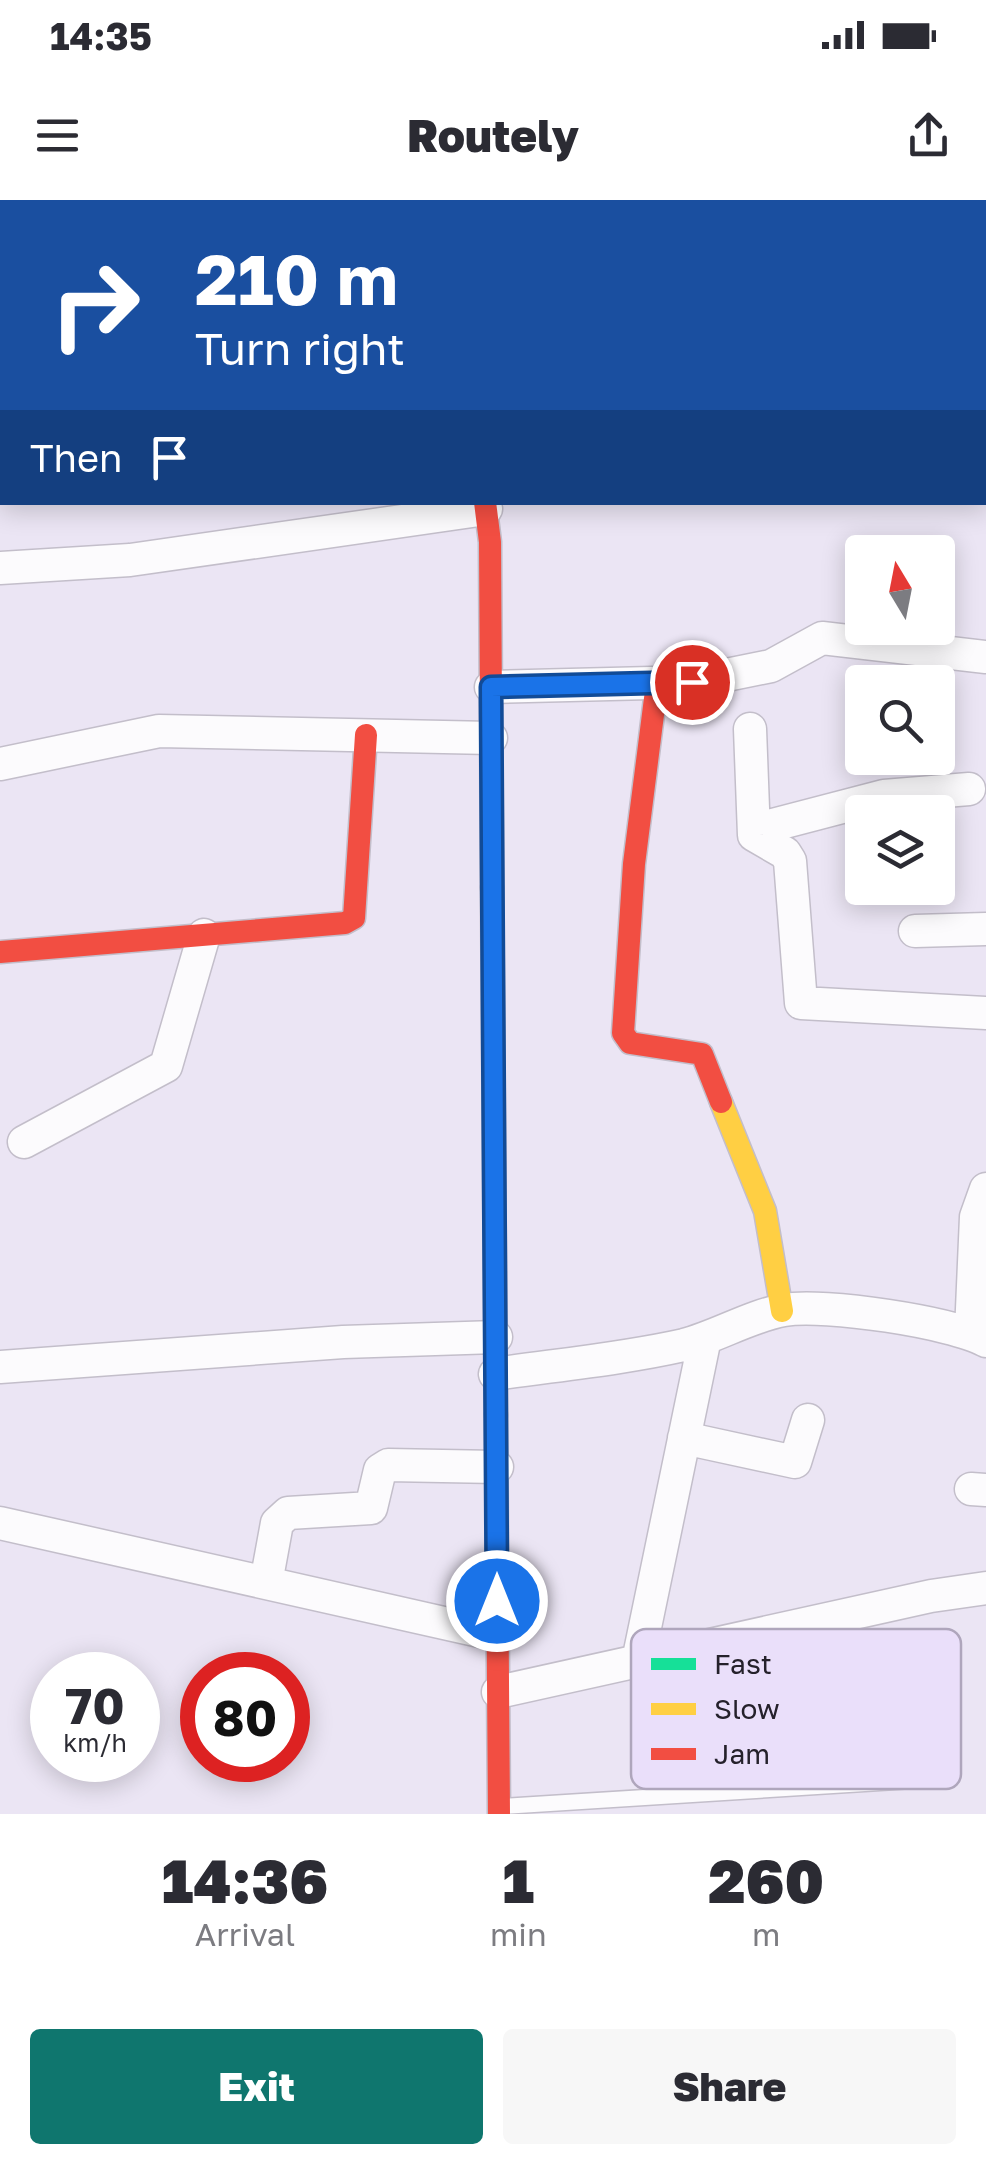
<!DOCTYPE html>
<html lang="en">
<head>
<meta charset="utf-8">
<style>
  body { margin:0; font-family:"Golos Text",sans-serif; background:#f7f7f7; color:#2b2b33; height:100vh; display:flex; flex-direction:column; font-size:38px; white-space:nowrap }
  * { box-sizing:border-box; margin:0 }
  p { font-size:32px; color:#7c7c81 }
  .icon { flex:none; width:55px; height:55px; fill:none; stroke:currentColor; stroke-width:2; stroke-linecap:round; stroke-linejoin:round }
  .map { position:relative; height:1614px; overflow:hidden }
  .sheet { display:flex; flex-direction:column; background:#fff; flex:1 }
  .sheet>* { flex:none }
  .banner { position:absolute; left:0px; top:0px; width:988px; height:305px; box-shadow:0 5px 25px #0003; background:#1a4fa0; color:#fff; overflow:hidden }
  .needle { width:65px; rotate:350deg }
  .buttons { position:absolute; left:845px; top:335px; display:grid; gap:20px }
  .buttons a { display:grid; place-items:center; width:110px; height:110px; border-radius:10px; background:#fff; box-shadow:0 5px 25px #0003; font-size:50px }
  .speed { position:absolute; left:30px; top:1452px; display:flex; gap:20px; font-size:50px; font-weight:700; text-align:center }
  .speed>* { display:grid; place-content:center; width:130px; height:130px; border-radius:50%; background:#fff; box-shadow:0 5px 25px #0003; line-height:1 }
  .speed small { font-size:25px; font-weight:400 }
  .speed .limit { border:15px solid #d22; background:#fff; color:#111 }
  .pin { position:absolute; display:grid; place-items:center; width:85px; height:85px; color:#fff; margin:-42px; border:5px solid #fff; border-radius:50%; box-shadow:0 2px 10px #0007 }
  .me { position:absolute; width:110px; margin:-55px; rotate:0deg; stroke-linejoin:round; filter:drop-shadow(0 0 8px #0008) }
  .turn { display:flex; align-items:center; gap:35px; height:210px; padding:0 30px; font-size:45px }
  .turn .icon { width:130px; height:130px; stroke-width:2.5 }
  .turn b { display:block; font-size:70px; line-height:85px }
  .then { display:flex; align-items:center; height:95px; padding:0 30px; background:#0003; gap:20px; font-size:38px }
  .eta { display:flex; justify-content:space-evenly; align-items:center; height:170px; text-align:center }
  .eta b { font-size:60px; font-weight:800; line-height:70px }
  .cta { display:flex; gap:20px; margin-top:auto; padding:20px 30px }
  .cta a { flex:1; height:115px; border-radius:10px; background:#0f766e; color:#fff; font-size:40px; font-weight:800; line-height:115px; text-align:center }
  .cta a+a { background:#f7f7f7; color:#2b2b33 }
  .status { display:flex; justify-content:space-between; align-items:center; height:70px; padding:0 50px; background:#fff; direction:ltr }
  .status svg { height:28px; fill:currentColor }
  header { display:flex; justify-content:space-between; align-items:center; height:130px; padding:0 30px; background:#fff; font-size:45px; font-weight:800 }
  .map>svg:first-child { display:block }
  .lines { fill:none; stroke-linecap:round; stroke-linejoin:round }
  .stream { stroke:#c9b3e5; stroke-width:9 }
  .lane-casing { stroke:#c3beca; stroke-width:18 }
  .street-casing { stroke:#c3beca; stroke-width:35 }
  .fast-casing { stroke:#c3beca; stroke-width:25 }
  .slow-casing { stroke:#c3beca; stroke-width:25 }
  .jam-casing { stroke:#c3beca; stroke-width:25 }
  .lane { stroke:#fcfbfd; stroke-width:15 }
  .street { stroke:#fcfbfd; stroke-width:32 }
  .fast { stroke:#16e098; stroke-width:22 }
  .slow { stroke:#ffcf43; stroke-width:22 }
  .jam { stroke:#f24e42; stroke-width:22 }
  .route-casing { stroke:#114b97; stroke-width:25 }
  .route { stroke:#1a73e8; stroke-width:18 }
  .key { fill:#eadffa; stroke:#afa6bc; stroke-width:2.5 }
  .key-label { font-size:28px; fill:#25212b }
</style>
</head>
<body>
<div class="status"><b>14:35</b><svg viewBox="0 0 49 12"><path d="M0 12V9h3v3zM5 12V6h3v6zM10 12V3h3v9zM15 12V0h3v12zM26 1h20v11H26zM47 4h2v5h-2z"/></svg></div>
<header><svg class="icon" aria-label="menu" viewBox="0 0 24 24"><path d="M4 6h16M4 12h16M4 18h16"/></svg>Routely<svg class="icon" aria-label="share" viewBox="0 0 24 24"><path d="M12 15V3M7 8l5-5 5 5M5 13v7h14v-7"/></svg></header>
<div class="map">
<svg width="986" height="1614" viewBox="0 0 986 1614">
  <rect width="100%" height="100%" fill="#ebe5f4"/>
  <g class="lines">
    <path class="stream" d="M0,83H2"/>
    <g class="lane-casing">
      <path id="lane" d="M510,1606L920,1580"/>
    </g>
    <g class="street-casing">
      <path id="street" d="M797,2L799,0
        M985,116H986
        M0,188H2
        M0,368L130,360L486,309
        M491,487L692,482L771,466L822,438L986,457
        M750,529L754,635L785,653L790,661L801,803L986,813
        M0,564L159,531L491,538
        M754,630L884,596L969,589
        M915,731L986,729
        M24,942L166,866L204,735
        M971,1132L976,1017L986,989
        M0,1167L343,1142L496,1137
        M495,1174C557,1165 622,1159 684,1145C718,1136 750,1116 784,1110C824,1103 952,1122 986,1141
        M684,1238L795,1262L808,1220
        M971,1289L986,1290
        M0,1323L497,1435
        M266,1383L277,1323L288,1313L371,1308L380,1270L388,1265L497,1267
        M638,1461L705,1138
        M498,1492L931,1396L986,1388"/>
    </g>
    <g class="fast-casing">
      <path id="fast" d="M492,688L496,1215"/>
    </g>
    <g class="slow-casing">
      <path id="slow" d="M446,0V2
        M721,902L765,1011L782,1111"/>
    </g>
    <g class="jam-casing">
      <path id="jam" d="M485,302L490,342L492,688
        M657,483L634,664L623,833L630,843L702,854L721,902
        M0,752L345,723L354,718L366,535
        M496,1215L499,1614"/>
    </g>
    <use href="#lane" class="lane"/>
    <use href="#street" class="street"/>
    <use href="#fast" class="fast"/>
    <use href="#slow" class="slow"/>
    <use href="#jam" class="jam"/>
  </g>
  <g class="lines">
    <g class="route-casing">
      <path id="route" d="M497,1401L491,487L692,482"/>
    </g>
    <use href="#route" class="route"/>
  </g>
  <rect x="631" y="1429" width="330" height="160" rx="15" class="key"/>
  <rect x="651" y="1458" width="45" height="12" fill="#16e098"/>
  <rect x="651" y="1503" width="45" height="12" fill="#ffcf43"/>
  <rect x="651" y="1548" width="45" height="12" fill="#f24e42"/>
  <g class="key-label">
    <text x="714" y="1474">Fast</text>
    <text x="714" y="1519">Slow</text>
    <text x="714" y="1564">Jam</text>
  </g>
</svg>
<div class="buttons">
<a><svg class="needle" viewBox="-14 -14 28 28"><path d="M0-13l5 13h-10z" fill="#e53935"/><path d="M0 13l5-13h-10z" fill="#7c7c81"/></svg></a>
<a><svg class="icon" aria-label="search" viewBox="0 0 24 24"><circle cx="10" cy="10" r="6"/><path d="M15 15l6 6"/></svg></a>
<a><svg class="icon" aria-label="layers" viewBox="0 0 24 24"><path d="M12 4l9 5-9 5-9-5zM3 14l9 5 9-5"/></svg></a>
</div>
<div class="speed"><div>70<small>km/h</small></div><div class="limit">80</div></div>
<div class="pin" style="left:692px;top:482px;background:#d93025"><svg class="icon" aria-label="arrive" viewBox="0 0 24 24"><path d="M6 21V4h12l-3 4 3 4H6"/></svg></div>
<svg class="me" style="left:497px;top:1401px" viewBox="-20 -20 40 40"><circle r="17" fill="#1a73e8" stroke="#fff" stroke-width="3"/><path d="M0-11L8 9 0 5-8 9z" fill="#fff"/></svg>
<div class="banner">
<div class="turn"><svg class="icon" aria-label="right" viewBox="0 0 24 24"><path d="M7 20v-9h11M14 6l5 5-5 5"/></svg><div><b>210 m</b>Turn right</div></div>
<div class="then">Then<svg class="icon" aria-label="arrive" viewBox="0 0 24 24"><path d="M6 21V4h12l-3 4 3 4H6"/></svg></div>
</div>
</div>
<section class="sheet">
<div class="eta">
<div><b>14:36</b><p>Arrival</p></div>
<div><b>1</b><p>min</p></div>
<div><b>260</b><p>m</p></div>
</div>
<div class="cta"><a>Exit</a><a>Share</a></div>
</section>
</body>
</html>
